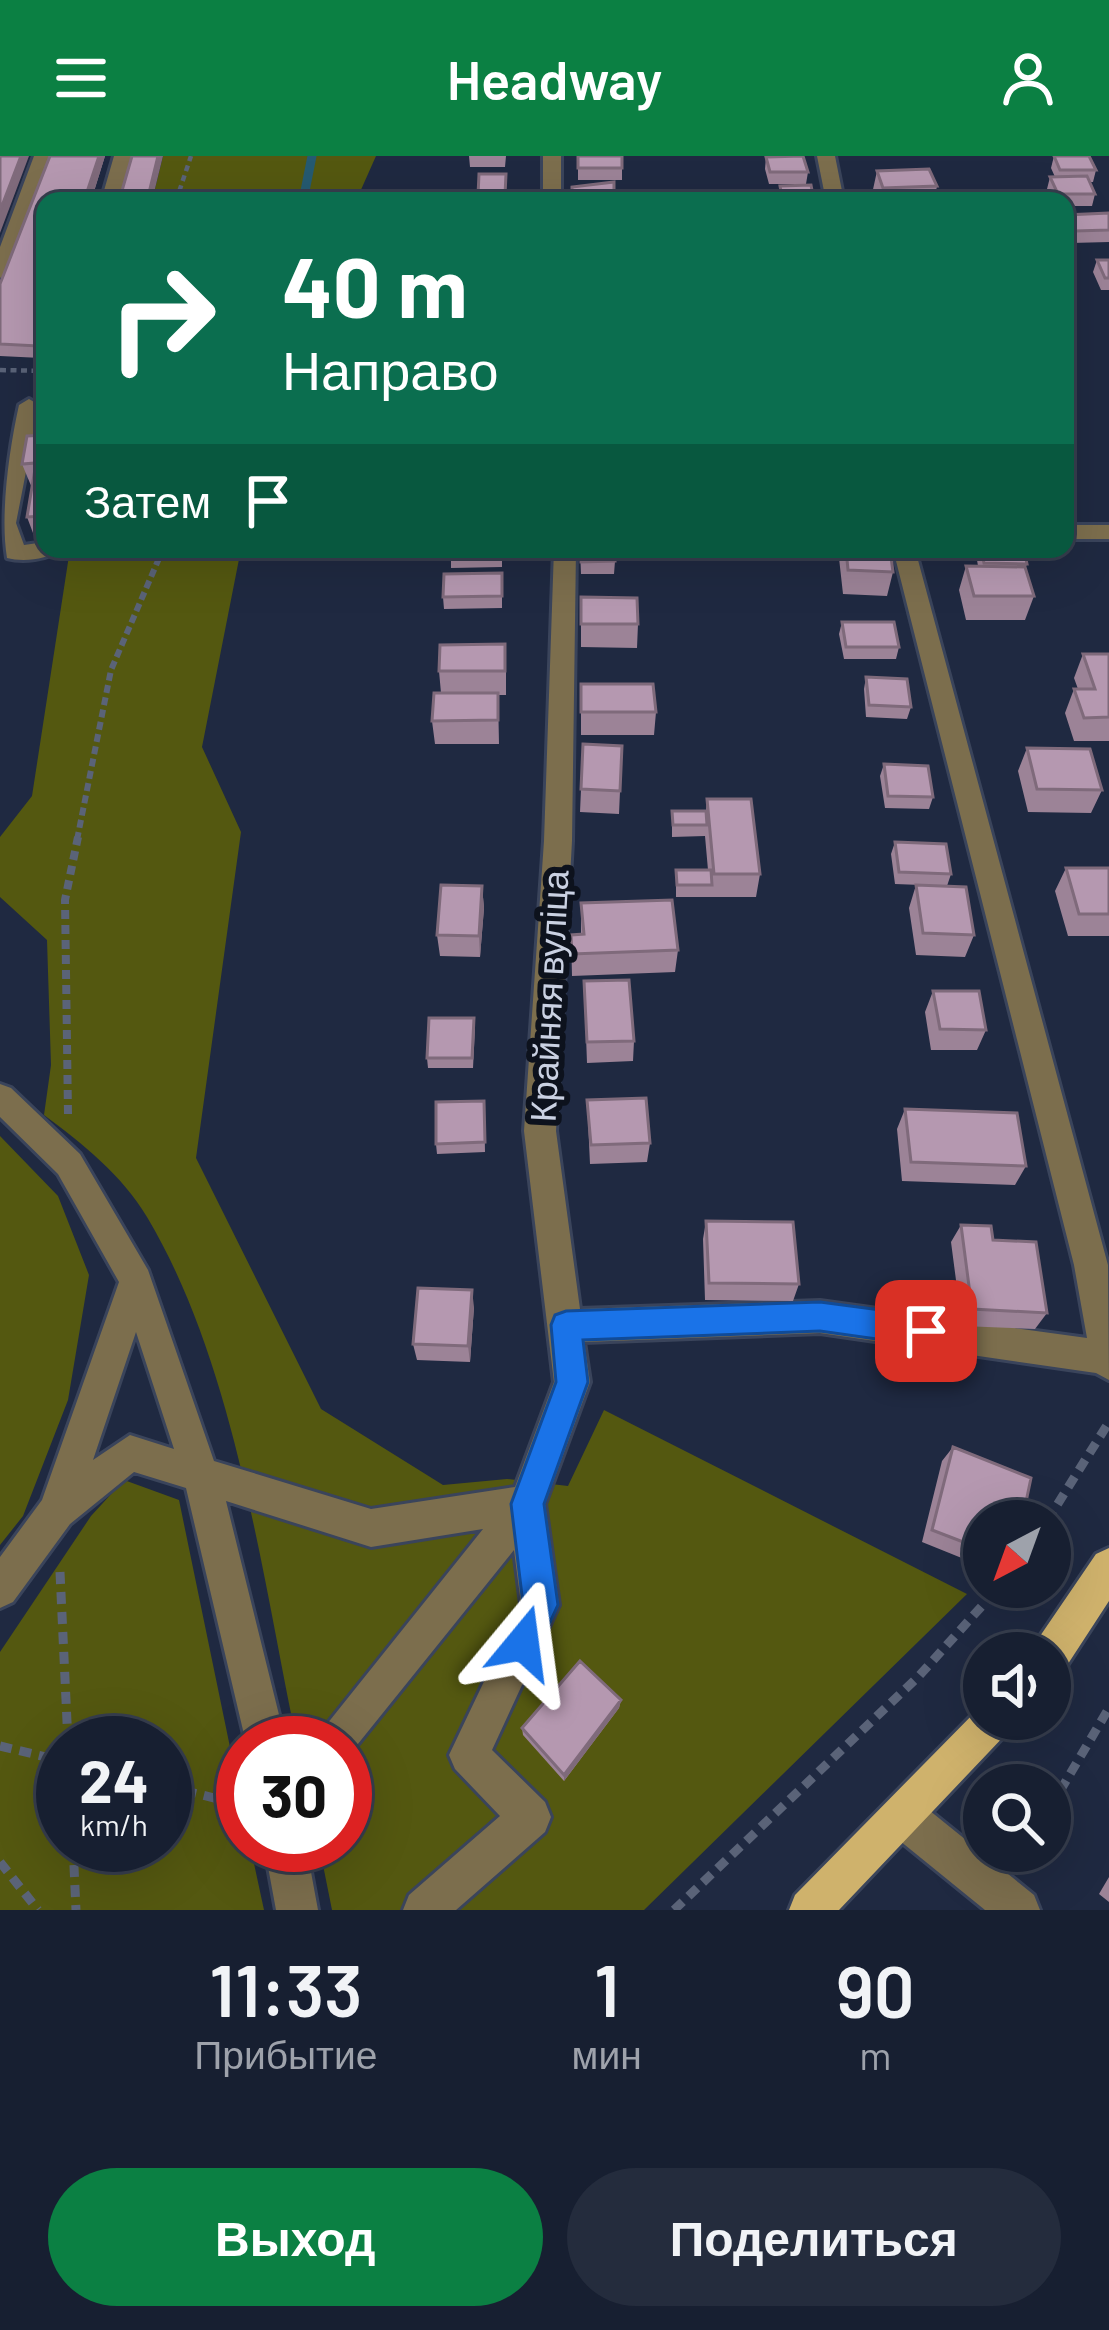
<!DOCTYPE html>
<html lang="ru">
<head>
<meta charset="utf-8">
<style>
  body { margin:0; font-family:Barlow,sans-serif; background:#242c3d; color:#f1f3f6; height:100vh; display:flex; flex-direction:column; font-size:45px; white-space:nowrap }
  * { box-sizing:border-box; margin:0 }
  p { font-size:39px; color:#9ea2ab }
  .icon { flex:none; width:66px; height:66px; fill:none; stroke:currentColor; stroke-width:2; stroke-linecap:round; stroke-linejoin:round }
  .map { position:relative; height:1754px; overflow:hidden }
  .details { display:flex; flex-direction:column; background:#171f31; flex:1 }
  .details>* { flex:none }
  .top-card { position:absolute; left:36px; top:36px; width:1038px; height:366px; border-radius:24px; box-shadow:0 12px 48px #0002,0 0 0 3px #363d4d; background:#0b6e4f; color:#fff; overflow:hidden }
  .needle { width:78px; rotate:221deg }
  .controls { position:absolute; left:963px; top:1344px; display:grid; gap:24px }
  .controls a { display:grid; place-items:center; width:108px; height:108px; border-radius:50%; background:#171f31; box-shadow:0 12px 48px #0002,0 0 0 3px #363d4d; font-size:60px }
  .speed { position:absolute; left:36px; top:1560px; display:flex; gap:24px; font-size:60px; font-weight:700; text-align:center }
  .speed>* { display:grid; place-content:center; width:156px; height:156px; border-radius:50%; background:#171f31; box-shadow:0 12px 48px #0002,0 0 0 3px #363d4d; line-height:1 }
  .speed small { font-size:30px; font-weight:400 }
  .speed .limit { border:18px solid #d22; background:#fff; color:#111 }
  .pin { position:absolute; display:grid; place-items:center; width:102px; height:102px; color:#fff; margin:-51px; border-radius:24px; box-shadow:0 6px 18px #0006 }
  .me { position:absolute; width:132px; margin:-66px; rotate:16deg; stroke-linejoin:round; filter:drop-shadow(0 0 9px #0008) }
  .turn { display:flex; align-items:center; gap:42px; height:252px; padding:0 48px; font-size:54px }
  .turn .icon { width:156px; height:156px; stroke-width:2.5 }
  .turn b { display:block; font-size:84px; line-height:102px }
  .then { display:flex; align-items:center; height:114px; padding:0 48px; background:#0003; gap:24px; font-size:45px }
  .eta { display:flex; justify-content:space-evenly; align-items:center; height:204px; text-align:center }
  .eta b { font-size:72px; font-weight:600; line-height:84px }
  .primary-button { display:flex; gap:24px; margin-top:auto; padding:24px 48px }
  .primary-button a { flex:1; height:138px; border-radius:72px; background:#0b8043; color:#fff; font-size:48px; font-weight:600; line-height:138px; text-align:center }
  .primary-button a+a { background:#242c3d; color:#f1f3f6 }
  header { display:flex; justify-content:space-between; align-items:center; height:156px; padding:0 48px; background:#0b8043; color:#fff; font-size:54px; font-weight:600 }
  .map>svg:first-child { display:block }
  .green { fill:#545810; fill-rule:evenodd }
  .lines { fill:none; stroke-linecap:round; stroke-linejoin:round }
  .stream { stroke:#255a71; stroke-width:9 }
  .minor-casing { stroke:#3a445b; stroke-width:6 }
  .major-casing { stroke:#3a445b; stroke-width:6 }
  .path-far3 { stroke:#5a6378; stroke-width:4.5; stroke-dasharray:6 4.5; stroke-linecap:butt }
  .path-far2 { stroke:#5a6378; stroke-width:6; stroke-dasharray:8 4.5; stroke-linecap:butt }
  .path-far1 { stroke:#5a6378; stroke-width:8; stroke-dasharray:9 6; stroke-linecap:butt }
  .path { stroke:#5a6378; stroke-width:9; stroke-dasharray:12 8; stroke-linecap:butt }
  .minor { fill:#7c6e4d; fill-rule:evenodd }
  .major { fill:#cfb26c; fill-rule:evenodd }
  .wall { fill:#9c8397 }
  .shaded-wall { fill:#7f6a7b }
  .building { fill:#b598b0; stroke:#7f6a7b; stroke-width:3 }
  .route { fill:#1a73e8; stroke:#114b97; stroke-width:3 }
  .labels { text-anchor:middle; stroke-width:12; stroke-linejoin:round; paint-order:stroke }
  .street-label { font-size:36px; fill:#cad1e2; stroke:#0d121d }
</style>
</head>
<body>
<header><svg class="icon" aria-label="menu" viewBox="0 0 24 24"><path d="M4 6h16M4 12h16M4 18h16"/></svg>Headway<svg class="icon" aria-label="person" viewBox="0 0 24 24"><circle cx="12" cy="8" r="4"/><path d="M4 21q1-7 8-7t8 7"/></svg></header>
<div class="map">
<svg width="1109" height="1754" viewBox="0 0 1109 1754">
  <rect width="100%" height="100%" fill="#1f2941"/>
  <path class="green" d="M163,0H376L356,45H152Z
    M70,393H241L202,591L241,676L196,1002L321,1253L443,1329L507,1323L568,1330L604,1254L967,1438L644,1754H332L319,1689H345V1587H297C262,1420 235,1208 147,1061C122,1019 83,988 44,959L51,909L47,784L0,741V681L32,640Z
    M0,980L58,1040L89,1119L68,1244L23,1360L0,1389Z
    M124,1324L179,1344L243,1654V1689H250L264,1754H0V1496L91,1360ZM165,1587V1689H63V1587Z"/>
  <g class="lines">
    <path class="stream" d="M303,45L312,0"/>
    <g class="minor-casing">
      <path id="minor" d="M34,0H52L9,116L0,122V91Z
        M114,0H132L119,45H101Z
        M543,0H561V45H543Z
        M817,0H835L844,45H826Z
        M29,243L39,249L16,367L24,389L45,386V393H59C49,404 22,406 7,402C0,359 9,294 19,249Z
        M1065,369H1109V383H1065Z
        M554,393H576L572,685L556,975L580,1153L820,1145L1087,1182L1074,1109L893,393H915L1108,1109L1109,1224L1096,1217L820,1177L584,1186L590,1226L545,1348L559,1449L492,1594L545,1646L551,1661L545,1676L456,1754H403L409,1739L500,1660L455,1613L449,1599L521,1448L514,1394L345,1604V1587H317L323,1573L483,1373L371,1391L226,1345L286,1587H246L186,1332L134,1316L70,1368L13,1446L0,1452V1401L42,1344L119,1126L58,1018L0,961V928L11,932L80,998L148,1114L214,1305L371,1353L515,1331L554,1226L524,975L544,685ZM136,1176L174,1293L130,1279L93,1304Z
        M904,1640L919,1646L1034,1739L1040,1754H985L889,1676L883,1661L889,1646Z
        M264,1689H306L318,1754H276Z"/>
    </g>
    <g class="major-casing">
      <path id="major" d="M1109,1392V1445L1064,1514L1050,1520V1497H1032L1036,1486L1096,1398Z
        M984,1547V1563H1013L1007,1577L839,1754H789L795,1739Z"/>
    </g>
    <path class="path-far3" d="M176,45L191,0
      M0,214L45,215"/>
    <path class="path-far2" d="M77,684L111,514L163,393"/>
    <path class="path-far1" d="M68,958L65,744L78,681"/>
    <path class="path" d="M1047,1365L1109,1266
      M60,1416L68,1587
      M0,1590L63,1605
      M165,1630L243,1649
      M1050,1652L1109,1552
      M73,1689L76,1754
      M0,1706L38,1754
      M674,1754L919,1520L999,1431"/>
    <use href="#minor" class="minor"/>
    <use href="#major" class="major"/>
  </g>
  <path class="wall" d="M50,0H105L91,45H45V191L41,202L0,200V128Z
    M469,0H506L505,11H470Z
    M578,0H622V24H578Z
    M1054,0L1096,14L1093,26H1090L1095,38L1092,50H1065V45H1052L1047,33L1050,21H1055L1051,12Z
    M766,1L808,16L806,28H769L765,13Z
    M877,15L937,30L934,45H875L872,38Z
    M479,18H506V45H478Z
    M1109,57V86L1071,87L1065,76L1066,59Z
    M1097,104H1109V134H1101L1093,116Z
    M45,279V384L36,385L27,361L32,332L22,308Z
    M451,393H502V411L451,412Z
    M580,393L615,405L614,418H581Z
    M838,393H890L893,416L887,440L843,438Z
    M977,393H1024L1027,408L1025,413L1034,440L1025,464H966L959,434L966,410H978L976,398Z
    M502,417V452L444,453L443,441Z
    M581,441L638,468L637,492L581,491Z
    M842,466L899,491L896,503H844L839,478Z
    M1083,498H1109V585H1074L1065,557L1074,533H1078L1074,522Z
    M506,512V539H498L499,588H435L432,565L441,537L439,515Z
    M866,521L911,551L907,563L866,561L864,533Z
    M581,528L656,556L654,579H581Z
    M583,588L622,590L619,658L580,656Z
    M1027,592L1102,634L1091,657L1028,656L1018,615Z
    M884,608L933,641L929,653L885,652L880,620Z
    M707,643L760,718L756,741H676V714H708L705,680L672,681V655H706Z
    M895,686L951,718L947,730L895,728L891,698Z
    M1066,712H1109V780H1068L1055,735Z
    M916,729L974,779L965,801L916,799L909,752Z
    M482,730L484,752L480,801L440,800L437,779Z
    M581,747L678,794L675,816L572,820L571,779L581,778Z
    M584,825L634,885L633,905L587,907Z
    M933,835L986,874L977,894H931L925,856Z
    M475,872L473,912H428L427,902Z
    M587,944L650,987L647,1006L590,1008Z
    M484,945L485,996L437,998L436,988Z
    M905,953L1026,1010L1015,1029L902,1025L897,973Z
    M706,1065L799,1128L793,1145L705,1144L703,1083Z
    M961,1069L993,1084L1047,1157L1035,1173L962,1170L951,1086Z
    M474,1151L470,1206L417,1204L413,1188Z
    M953,1291L984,1365V1411L922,1386L942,1305Z
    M621,1544L619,1552L564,1625L523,1579L522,1572Z
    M1109,1721V1746L1099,1738Z"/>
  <path class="shaded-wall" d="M21,0H29L0,77V55Z
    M99,0H105L91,45H84Z
    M158,0H163L152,45H147Z
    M45,167V191L41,202L38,190Z
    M482,730L484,752L480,801L479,780Z
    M472,1134L474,1151L470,1206L468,1190Z
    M621,1544L619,1552L564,1625V1619Z"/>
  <path class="building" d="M0,0H21L0,55Z
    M50,0H99L84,45H45V167L38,190L0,188V128Z
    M132,0H158L147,45H119Z
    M578,0H622V12H578Z
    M803,0L808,16H770L766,1Z
    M1054,0H1089L1096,14H1060Z
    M929,13L937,30L883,32L877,15Z
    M479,18H506L505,39H478Z
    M1087,20L1095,38H1058L1050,21Z
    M614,26V44H572V31Z
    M811,29L814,45H783L780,30Z
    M923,42L924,45L882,44Z
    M1109,57V74L1075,75L1066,59Z
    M1097,104H1109V122H1105Z
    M45,279V360L27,361L36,307L22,308L27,280Z
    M451,393H502V399L450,400Z
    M581,393H614L615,405L581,406Z
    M846,393H890L893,416L848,414Z
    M981,393H1024L1027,408L984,407Z
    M966,410L1025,411L1034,440H974Z
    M502,417V440L443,441L444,418Z
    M581,441L637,442L638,468H581Z
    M842,466H894L899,491H846Z
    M505,488V515H439L440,489Z
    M1083,498H1109V561L1084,562L1074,533H1095Z
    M866,521L907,523L911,551L869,549Z
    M581,528H653L656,556H581Z
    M434,537H498V564L432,565Z
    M583,588L622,590L620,635L581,633Z
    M1027,592L1090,593L1102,634L1037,633Z
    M884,608L928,610L933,641L888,640Z
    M707,643H751L760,718H714Z
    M672,655H706L707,669H673Z
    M895,686L946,688L951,718L899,716Z
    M1066,712H1109V758H1079Z
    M676,714H711L712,729H677Z
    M441,729L482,730L479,780L437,779Z
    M916,729L966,731L974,779L923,777Z
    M672,744L678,794L572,798L571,779L584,778L581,747Z
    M629,824L634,885L587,886L584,825Z
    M933,835H979L986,874L940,873Z
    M429,862H474L472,902H427Z
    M646,942L650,987L591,989L587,944Z
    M484,945L485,986L436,988V946Z
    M905,953L1017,957L1026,1010L911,1006Z
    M706,1065L793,1066L799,1128L709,1127Z
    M961,1069L991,1070L993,1084L1036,1086L1047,1157L972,1153Z
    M418,1132L472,1134L468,1190L413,1188Z
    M953,1291L1031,1322L1022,1365H984V1394L932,1374Z
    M580,1505L621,1544L564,1619L522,1572Z"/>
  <path class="route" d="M820,1146L926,1160L937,1165L942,1175L937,1186L926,1190L820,1175L583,1184L588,1226L544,1348L558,1449L535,1499L523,1504L510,1499L505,1487L523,1448L511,1348L556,1226L551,1169L555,1159L566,1155Z"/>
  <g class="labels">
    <g class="street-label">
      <text transform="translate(549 840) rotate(-87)" y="13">Крайняя вуліца</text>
    </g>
  </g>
</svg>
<div class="controls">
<a><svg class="needle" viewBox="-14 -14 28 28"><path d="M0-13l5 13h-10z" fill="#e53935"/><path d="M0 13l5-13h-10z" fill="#9ea2ab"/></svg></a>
<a><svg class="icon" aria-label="sound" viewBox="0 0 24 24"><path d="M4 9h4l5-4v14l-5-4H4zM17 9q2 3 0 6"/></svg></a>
<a><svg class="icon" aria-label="search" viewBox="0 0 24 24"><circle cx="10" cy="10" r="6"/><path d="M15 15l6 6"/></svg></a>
</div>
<div class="speed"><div>24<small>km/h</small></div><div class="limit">30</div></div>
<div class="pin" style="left:926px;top:1175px;background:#d93025"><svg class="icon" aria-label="arrive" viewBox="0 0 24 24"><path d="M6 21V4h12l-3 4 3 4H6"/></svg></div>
<svg class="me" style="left:523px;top:1487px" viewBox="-20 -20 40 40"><path d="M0-17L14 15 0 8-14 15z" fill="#1a73e8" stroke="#fff" stroke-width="4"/></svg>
<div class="top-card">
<div class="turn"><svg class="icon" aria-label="right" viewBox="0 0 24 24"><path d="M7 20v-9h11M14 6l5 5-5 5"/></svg><div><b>40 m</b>Направо</div></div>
<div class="then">Затем<svg class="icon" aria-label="arrive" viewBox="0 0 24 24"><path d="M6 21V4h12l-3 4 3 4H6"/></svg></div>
</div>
</div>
<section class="details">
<div class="eta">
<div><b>11:33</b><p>Прибытие</p></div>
<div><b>1</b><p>мин</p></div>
<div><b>90</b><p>m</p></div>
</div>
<div class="primary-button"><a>Выход</a><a>Поделиться</a></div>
</section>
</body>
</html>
